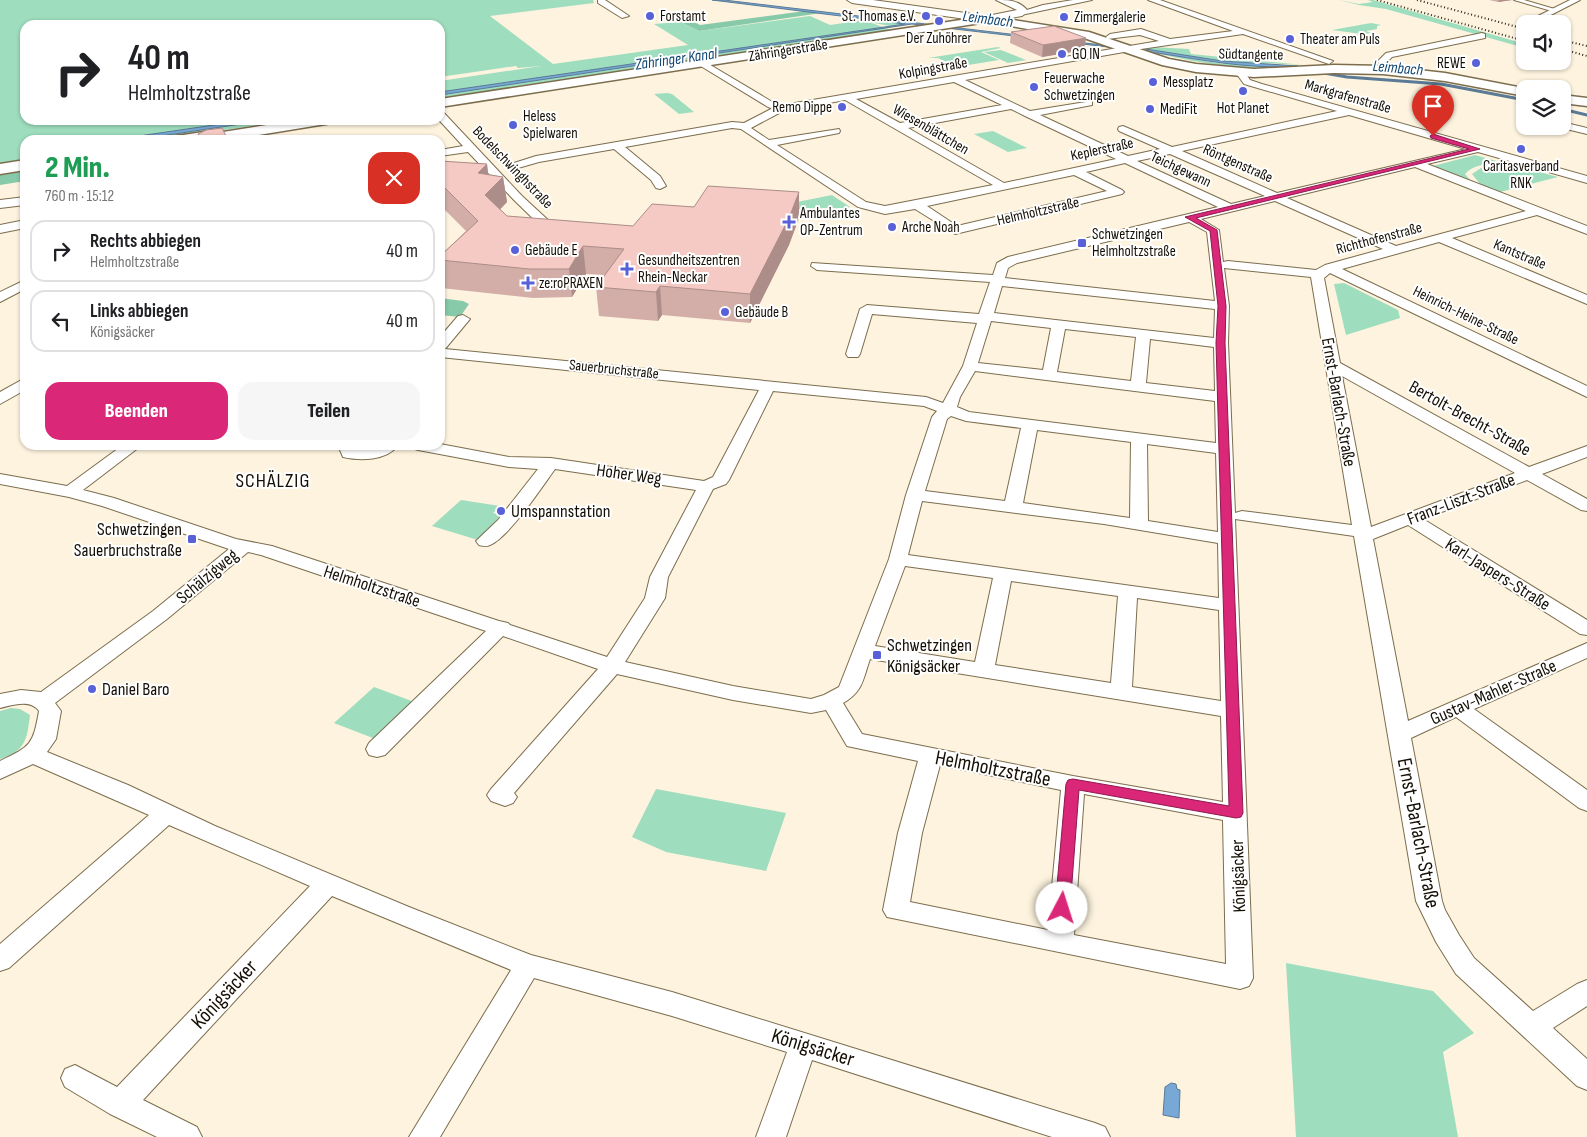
<!DOCTYPE html>
<html lang="de">
<head>
<meta charset="utf-8">
<style>
  body { margin:0; font-family:"Sofia Sans Condensed",sans-serif; background:#f6f6f6; color:#202124; height:100vh; display:flex; flex-direction:column; font-size:19px; white-space:nowrap }
  * { box-sizing:border-box; margin:0 }
  p { font-size:16px; color:#757577 }
  .icon { flex:none; width:28px; height:28px; fill:none; stroke:currentColor; stroke-width:2; stroke-linecap:round; stroke-linejoin:round }
  .map { position:relative; flex:1; overflow:hidden }
  .drawer { position:absolute; left:20px; top:135px; width:425px; height:315px; display:flex; flex-direction:column; background:#fff; border-radius:15px; box-shadow:0 1px 4px #0004 }
  .drawer>* { flex:none }
  .banner { position:absolute; left:20px; top:20px; width:425px; height:105px; border-radius:15px; box-shadow:0 1px 4px #0004; background:#fff; color:#202124; overflow:hidden }
  .buttons { position:absolute; left:1516px; top:15px; display:grid; gap:10px }
  .buttons a { display:grid; place-items:center; width:55px; height:55px; border-radius:10px; background:#fff; box-shadow:0 1px 4px #0004; font-size:25px }
  .pin { position:absolute; display:grid; place-items:center; width:42px; height:42px; color:#fff; margin:-51px -21px; border-radius:50% 50% 50% 0; rotate:-45deg; box-shadow:0 0 5px #0007 }
  .pin .icon { rotate:45deg }
  .me { position:absolute; width:55px; margin:-28px; rotate:5deg; stroke-linejoin:round; filter:drop-shadow(0 0 4px #0008) }
  .turn { display:flex; align-items:center; gap:18px; height:105px; padding:0 25px; font-size:22px }
  .turn .icon { width:65px; height:65px; stroke-width:2.5 }
  .turn b { display:block; font-size:35px; line-height:42px }
  .round { display:grid; place-items:center; flex:none; width:52px; height:52px; border-radius:15px; background:#f6f6f6 }
  .overview { display:flex; align-items:center; justify-content:space-between; height:85px; padding:0 25px }
  h1 { font-size:30px; font-weight:800; line-height:38px; color:#1e9e55 }
  .button { display:flex; gap:10px; margin-top:auto; padding:10px 25px }
  .button a { flex:1; height:58px; border-radius:15px; background:#db2777; color:#fff; font-size:20px; font-weight:800; line-height:58px; text-align:center }
  .button a+a { background:#f6f6f6; color:#202124 }
  ul { padding:0; list-style:none }
  li { display:flex; align-items:center; gap:15px; height:62px; margin:0 10px 8px; padding:0 15px; border:2px solid #e0e0e0; border-radius:15px }
  li div { flex:1 }
  li b { display:block; font-size:19px }
  li em { font-style:normal }
  .map>svg:first-child { display:block }
  .green { fill:#9eddbe }
  .forest { fill:#86caaa }
  .water { fill:#78a8d5; stroke:#5a7a96 }
  .lines { fill:none; stroke-linecap:round; stroke-linejoin:round }
  .stream { stroke:#5a7a96; stroke-width:3 }
  .pedestrian-casing { stroke:#7c6d4d; stroke-width:2 }
  .minor-casing { stroke:#7c6d4d; stroke-width:2 }
  .tertiary-casing { stroke:#7c6d4d; stroke-width:2 }
  .secondary-casing { stroke:#7c6d4d; stroke-width:3 }
  .pedestrian { fill:#fff; fill-rule:evenodd }
  .minor { fill:#fff; fill-rule:evenodd }
  .tertiary { fill:#fff; fill-rule:evenodd }
  .secondary { fill:#fff; fill-rule:evenodd }
  .rail { stroke:#2f291d; stroke-width:2; stroke-dasharray:1 2.5; stroke-linecap:butt }
  .wall { fill:#d3aea9 }
  .shaded-wall { fill:#ac8d89 }
  .building { fill:#f5cac4; stroke:#ac8d89 }
  .route { fill:#db2777; stroke:#8e194d }
  .poi-dot { fill:#5861d8; stroke:#fff; stroke-width:2 }
  .labels { text-anchor:middle; stroke-width:4; stroke-linejoin:round; paint-order:stroke }
  .far-poi-label { font-size:15px; fill:#140e04; stroke:#fff; text-anchor:start }
  .far-street-label { font-size:15px; fill:#140e04; stroke:#fff }
  .far-water-label { font-size:16px; font-style:italic; fill:#114772; stroke:#fff }
  .street-label { font-size:18px; fill:#140e04; stroke:#fff }
  .poi-label { font-size:18px; fill:#140e04; stroke:#fff; text-anchor:start }
  .quarter-label { font-size:20px; letter-spacing:1px; fill:#140e04; stroke:#fff }
  .near-street-label { font-size:21px; fill:#140e04; stroke:#fff }
</style>
</head>
<body>
<div class="map">
<svg width="1587" height="1137" viewBox="0 0 1587 1137">
  <rect width="100%" height="100%" fill="#fdf3de"/>
  <path class="green" d="M0,0H593L594,3L490,16L553,64L688,45L654,24L681,22L699,31L810,16L830,25L872,19L907,24L890,26L869,22L891,30L440,98V81L541,66L518,68L516,66L440,77V25H25V120H292L158,140H25V160L0,164Z
    M1339,0L1359,4L1373,2L1368,0H1373L1525,44V48L1386,9L1359,5Z
    M1371,23L1381,25L1377,26V29L1366,31L1371,33L1362,34L1332,30Z
    M998,47L1001,48L981,52L999,60L956,67L938,58H928Z
    M1152,47L1189,49L1191,54L1303,65L1222,61L1146,49Z
    M1001,50L1026,60L1008,63L984,52Z
    M1152,52L1218,63L1283,67C1237,70 1196,63 1152,52Z
    M667,93L672,94L694,112L679,114L654,94Z
    M993,131L1027,148L1008,152L974,134Z
    M1475,155L1507,164C1493,164 1475,162 1465,174L1470,180L1433,166Z
    M1503,166L1529,169L1558,177L1500,192L1480,184L1472,174L1481,168Z
    M832,195L850,207L828,211L772,207Z
    M1344,283L1398,310L1400,318L1346,335L1334,284Z
    M461,500L500,506L493,513L501,515L478,540L432,526Z
    M374,687L417,703L378,740L334,723Z
    M11,708L20,709L30,715C27,739 26,751 0,759V711Z
    M656,789L786,813L766,871L666,852L632,837Z
    M1286,963L1433,991L1474,1033L1443,1052L1458,1137H1296Z"/>
  <path class="forest" d="M805,11L821,13L699,31L681,22L690,20L700,25Z
    M25,171V181L0,185V175Z
    M440,298L463,301L469,304L460,317L440,315Z"/>
  <path class="water" d="M712,0H724L1102,45L1108,47L912,24L440,95V92L905,24Z
    M1146,49L1222,61L1298,66C1249,70 1199,59 1150,52Z
    M248,120H268L134,140H112Z
    M1171,1083L1176,1084L1177,1089L1180,1090L1179,1118L1163,1115L1165,1087Z"/>
  <g class="lines">
    <path class="stream" d="M1318,72L1347,77L1441,84L1525,100
      M1562,109L1587,115"/>
    <g class="pedestrian-casing">
      <path id="pedestrian" d="M1514,0H1524L1558,10L1555,12Z"/>
    </g>
    <g class="minor-casing">
      <path id="minor" d="M598,0H605L629,16L622,18L598,3Z
        M1073,0H1092L1021,15L1017,13L1043,5Z
        M1148,0H1160L1333,61L1329,64L1326,63L1243,34L1141,49L965,80L1030,111L1092,101V105L1040,115L1128,156L1160,149L1119,131L1118,129L1119,127L1123,126L1172,147L1337,111L1244,84L1236,73L1241,70L1244,71L1250,80L1262,84L1587,176V183L1478,152L1427,164L1587,226V234L1537,215L1452,238L1587,295V304L1439,242L1342,269L1587,386V397L1330,273L1324,278L1340,363L1529,467L1587,446V457L1542,474L1587,499V511L1581,510L1527,480L1423,519L1587,620V635L1580,634L1408,525L1373,539L1408,721L1587,643V658L1474,709L1587,790V811L1579,808L1456,717L1411,738L1442,901L1445,910L1459,935L1474,958L1533,1011L1577,984L1587,980V1006L1553,1028L1587,1059V1090L1577,1086L1456,974L1436,942L1416,901L1354,536L1235,519L1253,978L1249,986L1240,989L887,917L883,910L898,833L918,761L847,746L826,710L811,713L733,700L617,674L514,793L517,797L513,803L505,806L491,801L487,795L491,789L598,669L503,636L385,755L377,757L369,755L366,749L369,743L486,631L261,555L248,552L167,619L55,703L61,711L56,739L47,752L128,785L215,826L409,907L531,955L672,992L1095,1123L1105,1127L1110,1137H1052L812,1060L786,1137H756L787,1052L672,1016L534,978L440,1137H409L511,970L332,896L143,1100L197,1127L202,1137H157L110,1114L65,1087L61,1078L65,1069L75,1065L117,1087L310,886L169,825L9,968L0,971V944L149,815L33,764L0,779V761C31,746 33,745 39,711C30,699 13,705 0,708V694L21,690L41,692L153,611L229,549L102,506L69,497L0,484V474L67,486L123,445H142L83,490L114,498L236,539L272,546L499,621L508,623L510,625L607,657L645,598L650,577L696,490L555,469C542,487 509,537 490,545C486,547 483,546 479,545L476,541L498,520L538,469L509,467L418,450L412,448L410,445L440,444L509,457L551,458L704,481L713,477L759,390L440,357V337L458,316L463,315L470,319L445,349L926,397L943,403L963,366L977,323L872,314L860,354L858,357H848L846,354L860,309L867,305L979,314L990,282L817,270L811,266L812,263L993,275L997,263L1008,257L1218,207L1125,163L1086,172L1122,190L1124,192L1122,194L955,234L915,209L885,214L858,207L741,129L732,128L625,147L660,176L666,186L660,189L656,188L651,180L614,149L539,162L518,168L513,165L514,163L536,156L732,122L744,123L773,108L789,104L1159,41L1140,35L1107,39L1106,37L1110,34L1141,29L1170,39L1233,31ZM954,82L1002,105L900,123L856,99ZM845,100L993,185L885,206L866,202L777,145L839,133L840,131L839,129L769,140L751,128L781,112ZM1011,109L1025,116L1116,159L1004,183L908,128ZM1349,115L1466,149L1277,193L1182,151ZM1170,154L1265,196L1231,204L1137,161ZM1415,167L1526,211L1396,246L1287,198ZM1074,175L1107,191L957,226L927,206ZM1275,201L1383,249L1325,265L1316,270L1228,261L1223,262L1219,230L1201,219ZM1189,222L1207,232L1215,301L1005,278L1008,268L1017,263ZM1224,268L1311,277L1352,525L1242,511L1235,513L1228,343L1229,306ZM1002,286L1215,309L1214,338L994,313ZM991,321L1051,328L1043,370L978,363ZM1065,329L1136,337L1131,381L1057,372ZM1150,339L1214,347L1215,391L1146,383ZM975,371L1215,401L1216,443L969,412L957,407L960,397ZM1342,376L1515,473L1371,527ZM773,391L924,406L937,411L932,417L906,495L889,559L839,687L824,695L811,699L733,686L625,662L665,598L668,577L713,489L726,484L729,480ZM951,416L966,421L1021,428L1005,501L925,491L947,419ZM1037,430L1131,442L1130,518L1023,503ZM1147,444L1216,453L1218,532L1148,521ZM922,501L1104,524L1218,543L1219,598L908,555ZM905,566L993,578L975,662L875,646ZM1011,581L1118,596L1111,683L995,665ZM1137,598L1219,610L1221,701L1132,687ZM870,659L1221,716L1223,802L1073,776L862,734L843,703C863,692 863,679 870,659ZM940,765L1061,790L1048,930L910,902L922,833ZM1084,794L1223,820L1226,964L1074,935Z
        M1570,0H1580L1543,19L1536,17Z
        M1482,33L1485,34V38L1392,57L1387,62L1386,72H1380L1378,61L1386,53Z
        M702,60L774,103L776,105L771,108L768,107L699,65L697,63Z
        M440,112L444,113L522,196L561,232L563,235L561,238H553L514,200L468,152L440,156V150L463,146L439,120Z
        M1562,122L1587,128V134L1558,127L1562,126Z
        M25,197V205L0,208V200Z
        M25,220V228L0,233V225Z
        M25,280V289L0,302V292Z
        M25,378V390L0,404V392Z
        M342,445H358L357,449C366,449 373,446 381,445C387,444 393,445 398,445C387,461 360,461 343,457L340,450Z"/>
    </g>
    <g class="tertiary-casing">
      <path id="tertiary" d="M847,0H873L987,16L1017,10L996,0C1009,0 1019,0 1028,11L1022,16L987,22L852,3Z"/>
    </g>
    <g class="secondary-casing">
      <path id="secondary" d="M987,16L1089,32L1169,59L1196,64L1254,69L1334,65L1383,66L1445,73L1528,89H1525V96L1445,81L1383,74L1334,73L1254,77L1196,72L1162,65L1087,39L987,22L440,107V99Z
        M1562,95L1587,98V106L1562,103Z
        M299,120H333L331,123L326,124L228,140H169L171,137L176,136L217,130L223,132Z
        M25,160V170L0,174V164Z"/>
    </g>
    <use href="#pedestrian" class="pedestrian"/>
    <use href="#minor" class="minor"/>
    <use href="#tertiary" class="tertiary"/>
    <use href="#secondary" class="secondary"/>
    <path class="rail" d="M1377,0L1525,41
      M1417,0L1525,29
      M1562,40L1587,46
      M1562,49L1587,56"/>
  </g>
  <path class="wall" d="M1489,0H1512L1498,2Z
    M1011,32L1084,50L1042,57L1010,43Z
    M440,161L487,164L488,174L503,177L507,202L500,209L507,216L633,226L799,218L789,245L750,323L662,315L658,321L599,316L596,287L605,275L586,274L572,297L533,298L441,288L440,282V256L466,231L445,210L440,209Z"/>
  <path class="shaded-wall" d="M1499,0H1512L1498,2Z
    M1086,38L1084,50L1042,57L1043,45Z
    M487,164L490,189L503,177L507,202L489,221L478,173Z
    M799,192V218L789,245L750,323V294Z
    M583,246L586,274L572,297L569,269Z
    M660,286L662,315L658,321L656,292Z"/>
  <path class="building" d="M1054,26L1086,38L1043,45L1011,32Z
    M222,128L228,140H201L198,134L206,130Z
    M440,161L487,164L478,173L503,177L485,195L507,216L633,226L652,204L694,207L708,186L799,192L789,218L750,294L660,286L656,292L596,287L624,249L583,246L569,269H529L440,260V256L478,221L441,184H440Z"/>
  <path class="route" d="M1433,134L1480,149L1196,218L1217,230L1226,306L1225,343L1243,813L1241,817L1236,818L1079,790L1070,908L1068,912L1062,914L1057,912L1055,908L1066,784L1068,780L1073,779L1229,806L1216,343L1218,306L1210,231L1185,217L1469,149L1431,138L1430,136Z"/>
  <g class="poi-dot">
    <circle cx="650" cy="16" r="5"/>
    <circle cx="926" cy="16" r="5"/>
    <circle cx="1064" cy="17" r="5"/>
    <circle cx="939" cy="21" r="5"/>
    <circle cx="1290" cy="39" r="5"/>
    <circle cx="1062" cy="54" r="5"/>
    <circle cx="1476" cy="63" r="5"/>
    <circle cx="1153" cy="82" r="5"/>
    <circle cx="1034" cy="87" r="5"/>
    <circle cx="1243" cy="91" r="5"/>
    <circle cx="842" cy="107" r="5"/>
    <circle cx="1150" cy="109" r="5"/>
    <circle cx="513" cy="125" r="5"/>
    <circle cx="1521" cy="149" r="5"/>
    <path d="M786.5 214.5h5v5h5v5h-5v5h-5v-5h-5v-5h5z"/>
    <circle cx="892" cy="227" r="5"/>
    <rect x="1077" y="238" width="10" height="10" rx="2.5"/>
    <circle cx="515" cy="250" r="5"/>
    <path d="M624.5 261.5h5v5h5v5h-5v5h-5v-5h-5v-5h5z"/>
    <path d="M525.5 275.5h5v5h5v5h-5v5h-5v-5h-5v-5h5z"/>
    <circle cx="725" cy="312" r="5"/>
    <circle cx="501" cy="511" r="5"/>
    <rect x="187" y="534" width="10" height="10" rx="2.5"/>
    <rect x="872" y="650" width="10" height="10" rx="2.5"/>
    <circle cx="92" cy="689" r="5"/>
  </g>
  <g class="labels">
    <g class="far-poi-label">
      <text x="660" y="21">Forstamt</text>
      <text x="916" y="21" text-anchor="end">St. Thomas e.V.</text>
      <text x="1074" y="22">Zimmergalerie</text>
      <text x="939" y="43" text-anchor="middle">Der Zuhöhrer</text>
      <text x="1300" y="44">Theater am Puls</text>
      <text x="1072" y="59">GO IN</text>
      <text x="1466" y="68" text-anchor="end">REWE</text>
      <text x="1044" y="83">Feuerwache<tspan x="1044" dy="17">Schwetzingen</tspan></text>
      <text x="1163" y="87">Messplatz</text>
      <text x="832" y="112" text-anchor="end">Remo Dippe</text>
      <text x="1243" y="113" text-anchor="middle">Hot Planet</text>
      <text x="1160" y="114">MediFit</text>
      <text x="523" y="121">Heless<tspan x="523" dy="17">Spielwaren</tspan></text>
      <text x="1521" y="171" text-anchor="middle">Caritasverband<tspan x="1521" dy="17">RNK</tspan></text>
      <text x="800" y="218">Ambulantes<tspan x="800" dy="17">OP-Zentrum</tspan></text>
      <text x="902" y="232">Arche Noah</text>
      <text x="1092" y="239">Schwetzingen<tspan x="1092" dy="17">Helmholtzstraße</tspan></text>
      <text x="525" y="255">Gebäude E</text>
      <text x="638" y="265">Gesundheitszentren<tspan x="638" dy="17">Rhein-Neckar</tspan></text>
      <text x="539" y="288">ze:roPRAXEN</text>
      <text x="735" y="317">Gebäude B</text>
    </g>
    <g class="far-street-label">
      <text transform="translate(788 50) rotate(-9)" y="5">Zähringerstraße</text>
      <text transform="translate(1251 54) rotate(1)" y="5">Südtangente</text>
      <text transform="translate(933 68) rotate(-10)" y="5">Kolpingstraße</text>
      <text transform="translate(1348 96) rotate(16)" y="5">Markgrafenstraße</text>
      <text transform="translate(931 129) rotate(30)" y="5">Wiesenblättchen</text>
      <text transform="translate(1102 149) rotate(-12)" y="5">Keplerstraße</text>
      <text transform="translate(1238 163) rotate(24)" y="5">Röntgenstraße</text>
      <text transform="translate(513 167) rotate(46)" y="5">Bodelschwinghstraße</text>
      <text transform="translate(1181 169) rotate(25)" y="5">Teichgewann</text>
      <text transform="translate(1038 211) rotate(-13)" y="5">Helmholtzstraße</text>
      <text transform="translate(1379 238) rotate(-15)" y="5">Richthofenstraße</text>
      <text transform="translate(1520 254) rotate(23)" y="5">Kantstraße</text>
      <text transform="translate(1466 315) rotate(26)" y="5">Heinrich-Heine-Straße</text>
      <text transform="translate(614 369) rotate(6)" y="5">Sauerbruchstraße</text>
    </g>
    <g class="far-water-label">
      <text transform="translate(988 18) rotate(7)" y="6">Leimbach</text>
      <text transform="translate(676 58) rotate(-8)" y="6">Zähringer Kanal</text>
      <text transform="translate(1398 67) rotate(5)" y="6">Leimbach</text>
    </g>
    <g class="street-label">
      <text transform="translate(1339 402) rotate(80)" y="6">Ernst-Barlach-Straße</text>
      <text transform="translate(1470 418) rotate(29)" y="6">Bertolt-Brecht-Straße</text>
      <text transform="translate(629 474) rotate(8)" y="6">Hoher Weg</text>
      <text transform="translate(1461 499) rotate(-21)" y="6">Franz-Liszt-Straße</text>
      <text transform="translate(1498 574) rotate(32)" y="6">Karl-Jaspers-Straße</text>
      <text transform="translate(207 576) rotate(-40)" y="6">Schälzigweg</text>
      <text transform="translate(372 586) rotate(18)" y="6">Helmholtzstraße</text>
      <text transform="translate(1493 692) rotate(-24)" y="6">Gustav-Mahler-Straße</text>
      <text transform="translate(1238 876) rotate(-92)" y="6">Königsäcker</text>
    </g>
    <g class="poi-label">
      <text x="511" y="517">Umspannstation</text>
      <text x="182" y="535" text-anchor="end">Schwetzingen<tspan x="182" dy="21">Sauerbruchstraße</tspan></text>
      <text x="887" y="651">Schwetzingen<tspan x="887" dy="21">Königsäcker</tspan></text>
      <text x="102" y="695">Daniel Baro</text>
    </g>
    <g class="quarter-label">
      <text x="273" y="487">SCHÄLZIG</text>
    </g>
    <g class="near-street-label">
      <text transform="translate(993 768) rotate(11)" y="7">Helmholtzstraße</text>
      <text transform="translate(1419 833) rotate(79)" y="7">Ernst-Barlach-Straße</text>
      <text transform="translate(224 994) rotate(-47)" y="7">Königsäcker</text>
      <text transform="translate(813 1047) rotate(17)" y="7">Königsäcker</text>
    </g>
  </g>
</svg>
<div class="buttons">
<a><svg class="icon" aria-label="sound" viewBox="0 0 24 24"><path d="M4 9h4l5-4v14l-5-4H4zM17 9q2 3 0 6"/></svg></a>
<a><svg class="icon" aria-label="layers" viewBox="0 0 24 24"><path d="M12 4l9 5-9 5-9-5zM3 14l9 5 9-5"/></svg></a>
</div>
<div class="pin" style="left:1433px;top:136px;background:#d93025"><svg class="icon" aria-label="arrive" viewBox="0 0 24 24"><path d="M6 21V4h12l-3 4 3 4H6"/></svg></div>
<svg class="me" style="left:1062px;top:908px" viewBox="-20 -20 40 40"><circle r="19" fill="#fff"/><path d="M0-13L10 11 0 6-10 11z" fill="#db2777"/></svg>
<div class="banner">
<div class="turn"><svg class="icon" aria-label="right" viewBox="0 0 24 24"><path d="M7 20v-9h11M14 6l5 5-5 5"/></svg><div><b>40 m</b>Helmholtzstraße</div></div>
</div>
<section class="drawer">
<div class="overview"><div><h1>2 Min.</h1><p>760 m · 15:12</p></div><a class="round" style="background:#d93025;color:#fff"><svg class="icon" aria-label="close" viewBox="0 0 24 24"><path d="M6 6l12 12M18 6L6 18"/></svg></a></div>
<ul>
<li><svg class="icon" aria-label="right" viewBox="0 0 24 24"><path d="M7 20v-9h11M14 6l5 5-5 5"/></svg><div><b>Rechts abbiegen</b><p>Helmholtzstraße</p></div><em>40 m</em></li>
<li><svg class="icon" aria-label="left" viewBox="0 0 24 24"><path d="M17 20v-9H6M10 6l-5 5 5 5"/></svg><div><b>Links abbiegen</b><p>Königsäcker</p></div><em>40 m</em></li>
</ul>
<div class="button"><a>Beenden</a><a>Teilen</a></div>
</section>
</div>
</body>
</html>
